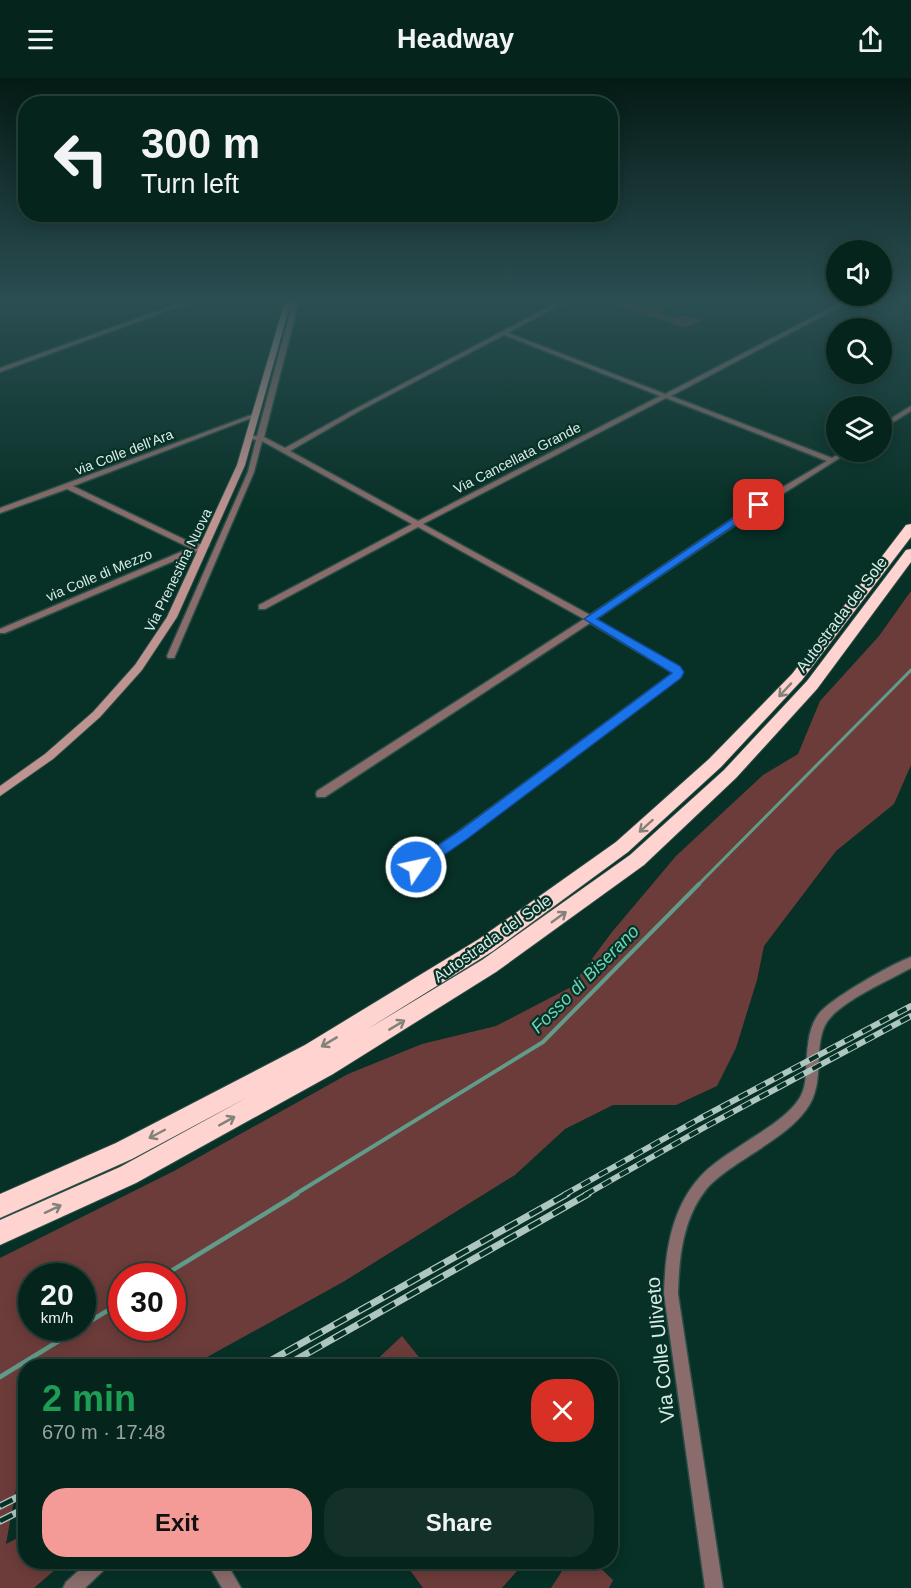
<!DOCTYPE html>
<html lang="en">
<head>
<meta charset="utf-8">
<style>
  body { margin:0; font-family:Arial,sans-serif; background:#133029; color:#f1f3f6; height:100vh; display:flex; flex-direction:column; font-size:22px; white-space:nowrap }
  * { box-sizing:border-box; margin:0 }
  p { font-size:20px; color:#97a4a3 }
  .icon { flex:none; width:33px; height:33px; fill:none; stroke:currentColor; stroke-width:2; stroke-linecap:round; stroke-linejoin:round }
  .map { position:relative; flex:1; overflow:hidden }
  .sheet { position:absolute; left:18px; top:1281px; width:600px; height:210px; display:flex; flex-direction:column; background:#05241c; border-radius:24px; box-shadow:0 3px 15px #0003,0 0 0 2px #26413b }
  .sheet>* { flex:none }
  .guide { position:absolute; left:18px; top:18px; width:600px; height:126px; border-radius:24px; box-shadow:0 3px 15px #0003,0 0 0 2px #26413b; background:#05241c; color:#f1f3f6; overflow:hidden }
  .controls { position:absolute; left:826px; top:162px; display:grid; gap:12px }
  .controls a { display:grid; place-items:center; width:66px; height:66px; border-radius:50%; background:#05241c; box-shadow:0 3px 15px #0003,0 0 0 2px #26413b; font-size:30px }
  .speed { position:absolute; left:18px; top:1185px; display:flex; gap:12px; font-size:30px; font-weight:700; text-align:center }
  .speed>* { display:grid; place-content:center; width:78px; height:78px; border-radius:50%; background:#05241c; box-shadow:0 3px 15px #0003,0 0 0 2px #26413b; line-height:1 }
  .speed small { font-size:15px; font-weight:400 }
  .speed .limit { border:9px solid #d22; background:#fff; color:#111 }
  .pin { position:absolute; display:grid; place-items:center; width:51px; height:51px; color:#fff; margin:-26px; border-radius:12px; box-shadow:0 3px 9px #0006 }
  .me { position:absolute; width:66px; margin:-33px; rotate:56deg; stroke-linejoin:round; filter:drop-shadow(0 0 4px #0008) }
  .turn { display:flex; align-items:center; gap:21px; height:126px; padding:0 24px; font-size:27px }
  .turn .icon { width:78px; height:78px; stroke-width:2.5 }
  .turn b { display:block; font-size:42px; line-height:51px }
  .round { display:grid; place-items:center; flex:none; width:63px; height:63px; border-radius:24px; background:#133029 }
  .overview { display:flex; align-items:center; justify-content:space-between; height:102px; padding:0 24px }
  h1 { font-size:36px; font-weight:700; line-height:45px; color:#1e9e55 }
  .button { display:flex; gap:12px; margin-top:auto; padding:12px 24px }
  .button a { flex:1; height:69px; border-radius:24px; background:#f59b97; color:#111; font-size:24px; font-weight:700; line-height:69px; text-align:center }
  .button a+a { background:#133029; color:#f1f3f6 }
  header { display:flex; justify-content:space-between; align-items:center; height:78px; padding:0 24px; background:#05241c; font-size:27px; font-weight:700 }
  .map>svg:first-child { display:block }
  .green { fill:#6c3c3a; fill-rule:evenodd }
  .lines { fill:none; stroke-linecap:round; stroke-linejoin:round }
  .stream-far2 { stroke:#619b8a; stroke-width:3 }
  .stream-far1 { stroke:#619b8a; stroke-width:4 }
  .stream { stroke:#619b8a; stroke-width:4.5 }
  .street-casing { stroke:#284e45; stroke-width:3 }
  .secondary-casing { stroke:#284e45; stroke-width:2 }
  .highway-casing { stroke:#284e45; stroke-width:2 }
  .street { fill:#896c6b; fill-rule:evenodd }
  .secondary { fill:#bf9390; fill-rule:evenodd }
  .highway { fill:#fed3d0; fill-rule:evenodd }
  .rail-far1-casing { stroke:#adc6bf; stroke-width:6 }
  .rail-casing { stroke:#adc6bf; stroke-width:7 }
  .rail-far1 { stroke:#073026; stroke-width:4; stroke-dasharray:10; stroke-linecap:butt }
  .rail { stroke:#073026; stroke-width:4.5; stroke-dasharray:14; stroke-linecap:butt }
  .oneway { stroke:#82827b }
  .route { fill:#1a73e8; stroke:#114b97; stroke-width:1.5 }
  .labels { text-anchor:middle; stroke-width:4.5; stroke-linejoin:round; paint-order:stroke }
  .far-street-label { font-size:14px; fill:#d7ece5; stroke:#073026 }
  .street-label { font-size:16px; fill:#d7ece5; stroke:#073026 }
  .water-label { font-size:18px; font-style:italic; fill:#6bd6b7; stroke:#073026 }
  .near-street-label { font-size:20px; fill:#d7ece5; stroke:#073026 }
</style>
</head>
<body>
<header><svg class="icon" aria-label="menu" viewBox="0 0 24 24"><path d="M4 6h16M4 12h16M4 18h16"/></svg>Headway<svg class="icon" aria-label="share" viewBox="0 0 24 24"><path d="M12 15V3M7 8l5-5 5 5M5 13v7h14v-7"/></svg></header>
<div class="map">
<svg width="911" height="1510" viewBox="0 0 911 1510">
  <rect width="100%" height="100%" fill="#073026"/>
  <path class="green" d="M605,223H633L646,228L665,227L667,230L661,235L673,240L685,237L702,242L685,250Z
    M911,513V687L894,726L836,773L764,868L757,902L736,970L717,1008L676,1027H613L565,1051L515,1097L343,1204L191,1288H26L25,1380L21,1383L6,1466L25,1456L26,1484H64L34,1510H0V1180L174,1093L348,996L422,966L496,948L571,909L612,854L676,778L763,697L798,676L820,623L879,558ZM82,1198V1250H32V1198ZM172,1198V1250H122V1198Z
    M402,1258L426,1288H370Z
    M404,1484H525L502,1510H423Z
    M568,1484H594L613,1502L609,1510H551Z"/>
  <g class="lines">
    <path class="stream-far2" d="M697,808L911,592"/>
    <path class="stream-far1" d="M294,1117L543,964L699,806"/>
    <path class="stream" d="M163,1198L297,1116
      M82,1248L122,1224
      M0,1299L80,1250"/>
    <g class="street-casing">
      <path id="street" d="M186,223H194L0,294V290Z
        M293,223H299L264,359L285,370L357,330L560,223H567L508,255L665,316L844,223H851L671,318L832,380L842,374H849L762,429L596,541L681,592L682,594L680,599L466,760L416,793L412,792L411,789L412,786L458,754L673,595L590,545L325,719H317L316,716L317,713L584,541L418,449L265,531H259V527L412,446L262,363L254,394L175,578L174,580H168L167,578L248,394L256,362L247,360L250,358H257ZM504,257L660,318L418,443L290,373L361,332ZM666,320L827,383L756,425L590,537L423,446Z
        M911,328V333L882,351V346Z
        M254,336L259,337L73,408L196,467L209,464V468L5,555H0V551L190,470L67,411L0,435V430Z
        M911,879V890C888,903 841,923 827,944C821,953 820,965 819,975C818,995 819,1015 806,1032C794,1049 774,1061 757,1073C740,1084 723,1094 709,1108C683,1138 679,1178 678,1216L723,1510H705L664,1216C665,1175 671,1132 699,1100C712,1085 730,1075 746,1064C764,1052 787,1039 799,1021C809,1006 805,984 808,967C809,957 812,945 818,937C829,921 892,886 911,879Z
        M88,1484H109L106,1490L85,1510H63L66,1504Z
        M207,1484H226L241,1510H222Z"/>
    </g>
    <g class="secondary-casing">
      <path id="secondary" d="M285,223H291L245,387L177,539L142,592L100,639L53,681L0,718V708L45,676L93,634L135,587L167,539L237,387Z"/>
    </g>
    <g class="highway-casing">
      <path id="highway" d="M911,446V459L802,602L721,689L628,774L493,873L366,952L482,882L630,777L724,692L807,603L906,472L911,471V484L817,611L736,700L644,787L496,894L333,996L136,1105L0,1167V1142L120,1089L248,1019L132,1081L0,1140V1116L116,1065L305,967L479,861L616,764L709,681L792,596L906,447Z"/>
    </g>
    <use href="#street" class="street"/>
    <use href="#secondary" class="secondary"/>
    <use href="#highway" class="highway"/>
    <g class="rail-far1-casing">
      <path id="rail-far1" d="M564,1117L699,1041L911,928
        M585,1117L705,1049L911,938"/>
    </g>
    <g class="rail-casing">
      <path id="rail" d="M261,1288L567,1116
        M285,1288L588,1116
        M0,1428L26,1415
        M0,1443L26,1430"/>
    </g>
    <use href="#rail-far1" class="rail-far1"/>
    <use href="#rail" class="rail"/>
  </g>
  <defs><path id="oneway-shaft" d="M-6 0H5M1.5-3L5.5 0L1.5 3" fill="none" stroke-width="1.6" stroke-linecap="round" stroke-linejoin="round" transform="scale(1.5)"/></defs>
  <g class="oneway">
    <use href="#oneway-shaft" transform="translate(785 612) rotate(133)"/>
    <use href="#oneway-shaft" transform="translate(646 748) rotate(138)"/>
    <use href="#oneway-shaft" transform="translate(559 839) rotate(-36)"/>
    <use href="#oneway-shaft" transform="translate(397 947) rotate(-31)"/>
    <use href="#oneway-shaft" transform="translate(329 964) rotate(149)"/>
    <use href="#oneway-shaft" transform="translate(227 1043) rotate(-29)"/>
    <use href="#oneway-shaft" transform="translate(157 1056) rotate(152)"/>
    <use href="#oneway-shaft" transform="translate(53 1131) rotate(-25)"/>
  </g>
  <linearGradient id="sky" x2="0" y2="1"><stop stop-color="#041a15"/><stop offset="0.51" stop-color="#2b4e52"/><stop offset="1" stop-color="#2b4e52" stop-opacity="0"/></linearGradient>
  <rect width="911" height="435" fill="url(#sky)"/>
  <path class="route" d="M756,425L764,427L597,541L680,588L684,594L681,600L467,761L421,793H411L409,789L411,785L458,754L672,595L584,541Z"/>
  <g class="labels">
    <g class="far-street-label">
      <text transform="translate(124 374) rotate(-21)" y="5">via Colle dell'Ara</text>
      <text transform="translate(517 380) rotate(-27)" y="5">Via Cancellata Grande</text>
      <text transform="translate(178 492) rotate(-64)" y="5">Via Prenestina Nuova</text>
      <text transform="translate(99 497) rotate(-23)" y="5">via Colle di Mezzo</text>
    </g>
    <g class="street-label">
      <text transform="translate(841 536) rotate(-53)" y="6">Autostrada del Sole</text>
      <text transform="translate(492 860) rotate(-35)" y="6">Autostrada del Sole</text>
    </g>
    <g class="water-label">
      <text transform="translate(585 901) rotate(-45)" y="6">Fosso di Biserano</text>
    </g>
    <g class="near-street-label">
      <text transform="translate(660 1272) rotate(-96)" y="7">Via Colle Uliveto</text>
    </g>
  </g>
</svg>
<div class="controls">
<a><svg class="icon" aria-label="sound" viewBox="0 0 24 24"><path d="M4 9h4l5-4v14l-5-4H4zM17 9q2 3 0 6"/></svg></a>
<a><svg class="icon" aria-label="search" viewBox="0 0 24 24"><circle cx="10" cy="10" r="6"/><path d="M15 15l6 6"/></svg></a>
<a><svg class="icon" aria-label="layers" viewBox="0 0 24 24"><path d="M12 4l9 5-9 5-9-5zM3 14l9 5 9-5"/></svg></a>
</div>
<div class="speed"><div>20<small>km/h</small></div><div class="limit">30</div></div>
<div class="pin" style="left:759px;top:427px;background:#d93025"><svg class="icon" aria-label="arrive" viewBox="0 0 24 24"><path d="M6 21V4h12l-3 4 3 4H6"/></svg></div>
<svg class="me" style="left:416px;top:789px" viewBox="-20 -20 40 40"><circle r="17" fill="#1a73e8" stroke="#fff" stroke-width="3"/><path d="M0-11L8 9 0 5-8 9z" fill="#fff"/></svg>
<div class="guide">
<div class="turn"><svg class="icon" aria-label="left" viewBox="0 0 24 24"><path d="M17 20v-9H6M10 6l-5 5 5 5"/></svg><div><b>300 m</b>Turn left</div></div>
</div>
<section class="sheet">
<div class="overview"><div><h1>2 min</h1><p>670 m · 17:48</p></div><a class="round" style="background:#d93025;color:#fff"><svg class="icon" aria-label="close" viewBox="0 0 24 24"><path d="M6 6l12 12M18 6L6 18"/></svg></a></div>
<div class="button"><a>Exit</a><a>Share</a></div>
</section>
</div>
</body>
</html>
